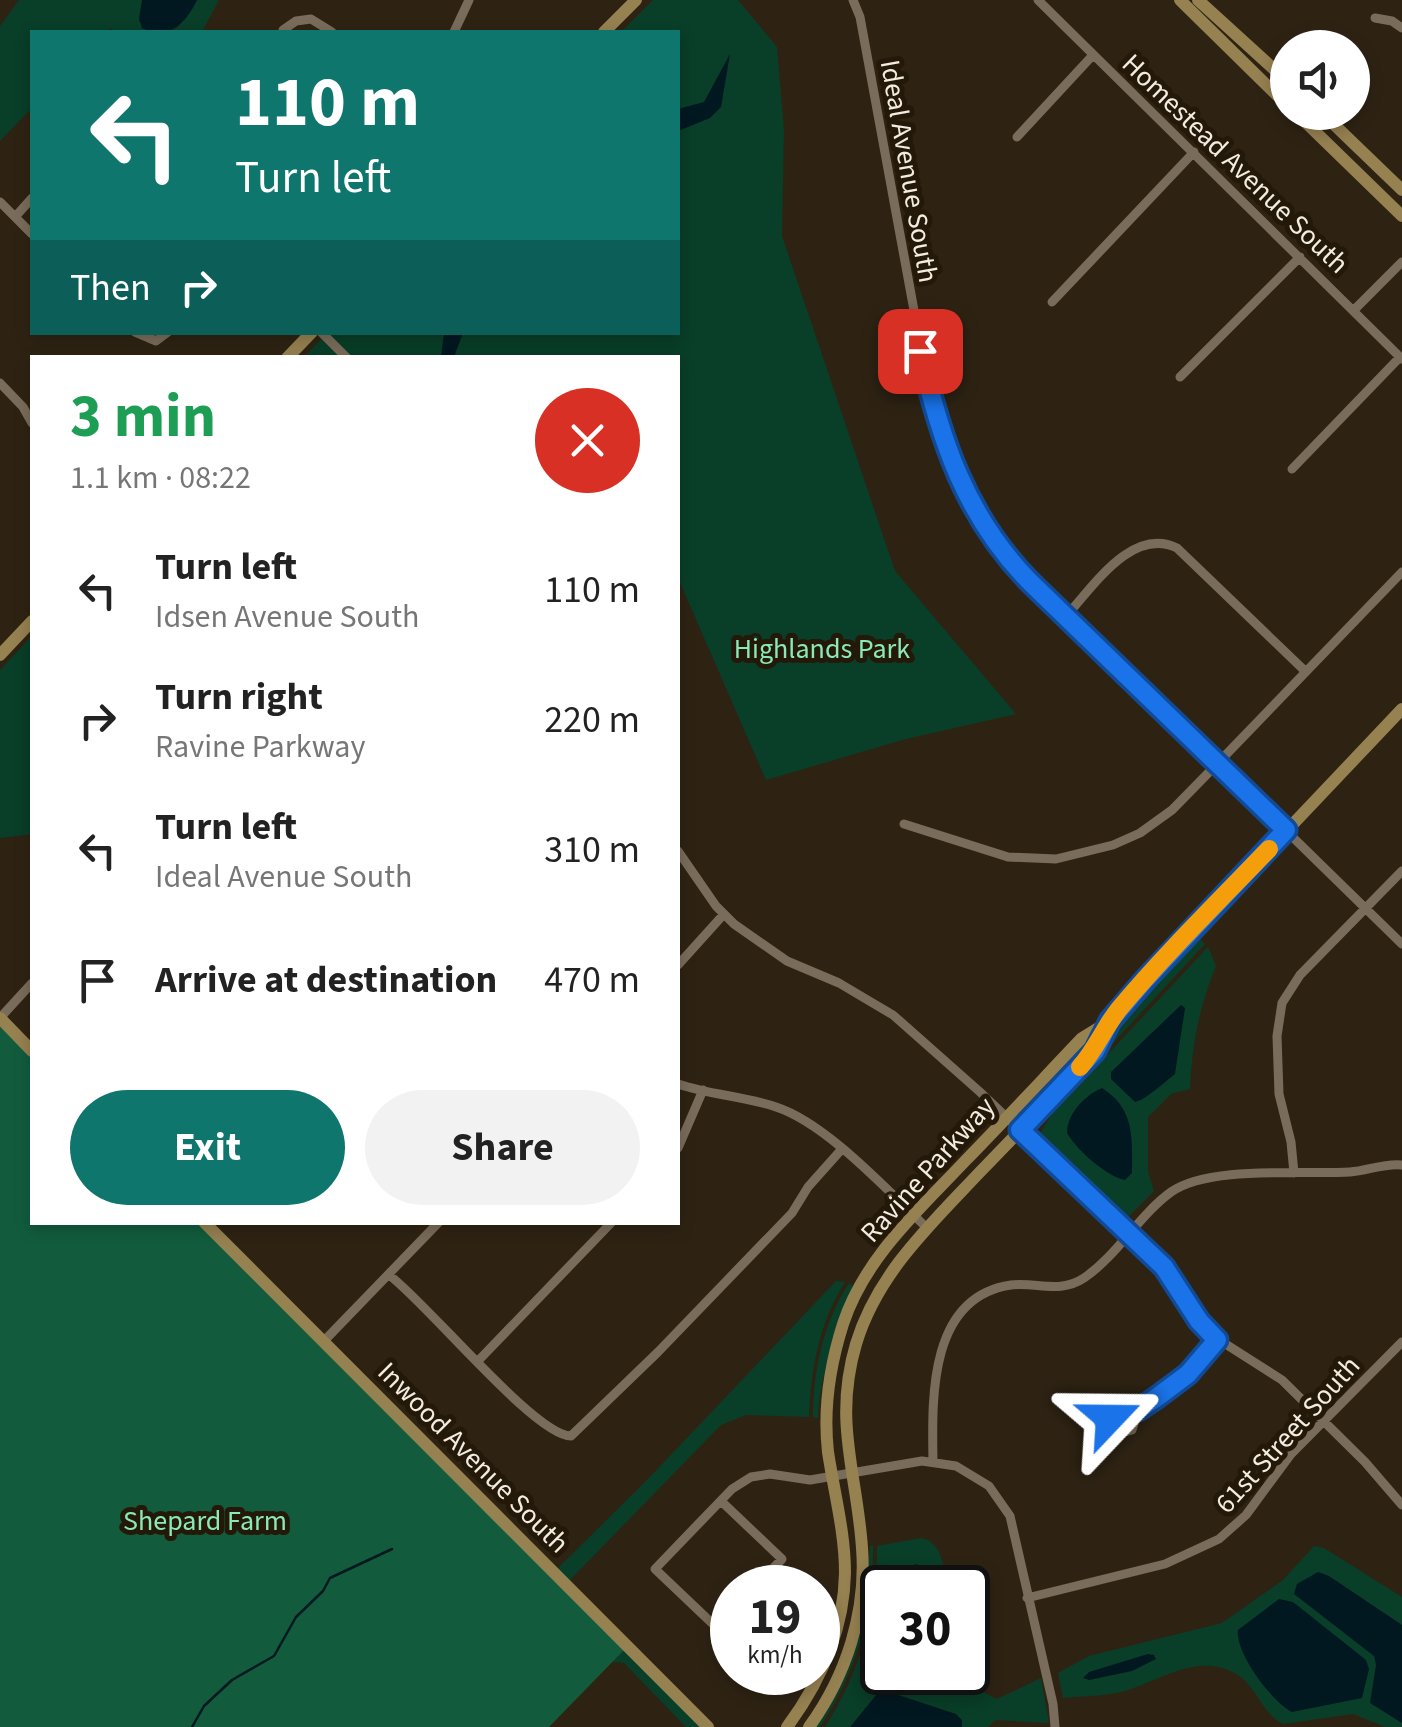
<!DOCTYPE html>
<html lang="en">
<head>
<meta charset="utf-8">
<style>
  body { margin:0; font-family:"Source Sans 3",sans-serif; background:#f2f2f2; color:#222; height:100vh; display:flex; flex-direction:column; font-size:38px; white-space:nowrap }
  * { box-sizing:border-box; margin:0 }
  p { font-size:32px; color:#767676 }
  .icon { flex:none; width:55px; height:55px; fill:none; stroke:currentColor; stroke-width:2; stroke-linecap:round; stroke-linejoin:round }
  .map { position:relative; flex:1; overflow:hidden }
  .drawer { position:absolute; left:30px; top:355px; width:650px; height:870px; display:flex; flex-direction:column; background:#fff; border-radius:0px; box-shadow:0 5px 15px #0003 }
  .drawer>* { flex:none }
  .banner { position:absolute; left:30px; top:30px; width:650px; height:305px; border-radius:0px; box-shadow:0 5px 15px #0003; background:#0f766e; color:#fff; overflow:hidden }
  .buttons { position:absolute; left:1270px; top:30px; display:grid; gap:20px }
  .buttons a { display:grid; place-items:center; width:100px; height:100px; border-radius:50%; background:#fff; box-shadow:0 5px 15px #0003; font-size:50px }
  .speed { position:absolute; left:710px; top:1565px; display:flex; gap:20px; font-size:50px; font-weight:700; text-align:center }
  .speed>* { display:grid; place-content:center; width:130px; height:130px; border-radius:50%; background:#fff; box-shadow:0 5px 15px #0003; line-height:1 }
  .speed small { font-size:25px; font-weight:400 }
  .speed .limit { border:5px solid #111; border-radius:15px; background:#fff; color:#111 }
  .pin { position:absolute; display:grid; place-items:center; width:85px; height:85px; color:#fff; margin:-42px; border-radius:20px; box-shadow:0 5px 15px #0006 }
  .me { position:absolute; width:110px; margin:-55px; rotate:67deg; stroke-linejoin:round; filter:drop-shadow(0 0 8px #0008) }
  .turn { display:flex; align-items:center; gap:35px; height:210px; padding:0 40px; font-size:45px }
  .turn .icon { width:130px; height:130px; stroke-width:2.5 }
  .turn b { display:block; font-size:70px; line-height:85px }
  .then { display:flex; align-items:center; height:95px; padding:0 40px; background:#0003; gap:20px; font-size:38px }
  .round { display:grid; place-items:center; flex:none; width:105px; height:105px; border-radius:52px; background:#f2f2f2 }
  .summary { display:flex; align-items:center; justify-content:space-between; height:170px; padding:0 40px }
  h1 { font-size:60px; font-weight:700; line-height:75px; color:#1e9e55 }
  .button { display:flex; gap:20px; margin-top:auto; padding:20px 40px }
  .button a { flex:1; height:115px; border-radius:60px; background:#0f766e; color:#fff; font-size:40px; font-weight:700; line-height:115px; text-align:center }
  .button a+a { background:#f2f2f2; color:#222 }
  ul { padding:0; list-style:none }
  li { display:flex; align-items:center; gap:30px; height:130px; padding:0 40px }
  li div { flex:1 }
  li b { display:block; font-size:38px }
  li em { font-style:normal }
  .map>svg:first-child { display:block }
  .green { fill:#093e28 }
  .forest { fill:#125c3d }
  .water { fill:#021821 }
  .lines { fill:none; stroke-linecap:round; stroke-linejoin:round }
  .stream { stroke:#021821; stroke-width:2.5 }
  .street { stroke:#7a6c5a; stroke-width:9 }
  .secondary { stroke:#968151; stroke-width:12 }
  .route-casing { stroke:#114b97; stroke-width:25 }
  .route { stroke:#1a73e8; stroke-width:18 }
  .slow { stroke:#f59e0b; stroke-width:18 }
  .labels { text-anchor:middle; stroke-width:10; stroke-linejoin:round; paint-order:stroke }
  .street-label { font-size:28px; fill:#f3ece1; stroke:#241909 }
  .park-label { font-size:28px; fill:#89eab7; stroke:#241909 }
</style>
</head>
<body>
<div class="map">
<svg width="1402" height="1727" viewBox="0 0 1402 1727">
  <rect width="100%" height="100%" fill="#2e2313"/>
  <path class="green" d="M19,0H142V28L152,32H114L111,28L105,32H32V108L0,141V26Z
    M197,0H219L202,32H166L177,28Z
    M653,0H738L777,47L784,129L782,236L895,571L1016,714L906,739L766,780L678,578V358H303L327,333L678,332V32H621Z
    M32,636V834L0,838V670Z
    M1198,937L1205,944L1049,1112L1033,1133L1034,1123L1093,1061Z
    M1208,947L1216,966C1199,1007 1192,1045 1190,1089L1171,1094L1148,1117V1172L1154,1191L1124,1221L1037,1138L1052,1114Z
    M836,1281L845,1282C819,1323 811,1369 809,1417L746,1415L721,1425L569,1581L557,1569L647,1480Z
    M849,1283L854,1287C838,1330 820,1371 818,1418L813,1417C813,1371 823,1323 849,1283Z
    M921,1538C943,1542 943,1568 948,1587L882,1588V1672H968V1666L975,1688L997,1699L1041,1678L1049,1723L996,1720L988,1727H825C861,1670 877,1614 877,1546Z
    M873,1545C874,1613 857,1670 820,1727H815L866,1598L870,1546Z
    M1314,1546L1324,1548L1402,1597V1727H1385L1353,1714L1283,1724C1261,1713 1257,1686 1236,1674C1198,1652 1162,1680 1125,1691C1106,1696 1084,1696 1063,1698L1058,1673L1089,1656L1222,1623L1283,1580Z
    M624,1650L700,1727H686L624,1663L612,1662Z"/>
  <path class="forest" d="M0,1025L32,1058V1222L198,1223L624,1650L549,1727H0Z"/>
  <path class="water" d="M142,0H197C186,23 169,41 142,28L139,19Z
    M730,54L721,107L710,118L678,131V109L704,102Z
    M444,333H463L454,357H441Z
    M1181,1005L1185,1008L1175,1074C1166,1081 1144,1101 1135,1102L1111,1079V1072Z
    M1102,1088C1135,1109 1132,1137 1132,1173L1125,1180C1106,1176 1077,1150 1067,1133C1067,1114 1085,1095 1102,1088Z
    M916,1564L924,1568L931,1587H900L905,1572Z
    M1318,1572L1329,1576L1402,1625V1723L1370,1703L1376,1665L1374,1656L1294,1594L1297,1584Z
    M1279,1599L1293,1602L1366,1660L1369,1669L1362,1698L1292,1712C1272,1702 1235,1653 1238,1630Z
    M1148,1654L1154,1655L1156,1659L1132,1671L1089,1680L1083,1678L1089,1672Z
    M886,1691L956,1714L962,1720V1727H850L877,1694Z"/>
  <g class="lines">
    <path class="stream" d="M192,1727L204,1706L232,1680L274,1656L296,1617L323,1591L330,1578L392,1549"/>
    <path class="street" d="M853,0L860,17L927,381C944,451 969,509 1014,565L1402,944
      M1038,0L1402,359
      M1375,18L1392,21L1402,28
      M283,30L296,21L311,19L332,32
      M454,32L469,0
      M1017,137L1093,55
      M0,202L32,234
      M15,217L32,198
      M1052,302L1194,152
      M1354,310L1402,262
      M135,332L156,341L168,332
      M321,332L347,358
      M1180,377L1300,257
      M0,383L23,407L32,423
      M1292,469L1400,357
      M1066,616C1093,587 1132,526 1177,548L1305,671
      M904,824L1008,857L1056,859L1113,845L1140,833L1172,810L1218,763L1402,572
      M678,851L716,906L734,924L787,961L839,983L893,1015L980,1092L1164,1267L1194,1313L1213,1336L1282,1380L1365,1462L1402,1505
      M678,965L724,914
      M0,1018L32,983
      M678,1084C710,1095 744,1096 776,1107C826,1123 888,1191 927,1228
      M678,1148L703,1090
      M1294,1173L1291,1142L1279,1094L1277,1036L1282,1003L1300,975L1402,871
      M389,1275C427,1303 535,1436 571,1436L658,1352L792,1213L808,1187L841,1150
      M323,1342L439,1222
      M478,1361L612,1222
      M1138,1410L1132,1430L1121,1433L1113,1427L1111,1418L1115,1409L1124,1406L1138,1410L1183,1379L1217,1340
      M933,1462C932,1400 928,1297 1011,1285C1037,1282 1060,1294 1084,1278C1118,1255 1138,1216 1171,1192C1209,1165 1302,1175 1350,1172C1367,1171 1384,1163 1402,1165
      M721,1501L782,1559L754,1588
      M1027,1598L1165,1564L1219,1539L1246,1515L1291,1454L1402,1342
      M732,1610L716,1627L655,1569L732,1489L751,1477L770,1474L810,1480L922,1461L956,1466L989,1486L1010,1516L1053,1704L1055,1727"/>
    <path class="secondary" d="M1180,0L1288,106
      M1198,0L1288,82
      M604,32L636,0
      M1295,112L1402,216
      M1321,112L1402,190
      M287,358L312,332
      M0,655L32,621
      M0,1018L32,1051
      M204,1222L708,1727
      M787,1727C821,1681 844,1631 845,1573C845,1532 834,1492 828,1452C823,1408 830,1365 843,1324C865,1257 919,1210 966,1160C1005,1120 1043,1079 1082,1038L1108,1022
      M809,1727C846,1676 867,1612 862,1548C857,1473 833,1422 856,1344C877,1274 930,1225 979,1173C1018,1133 1057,1092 1095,1051L1110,1021L1146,979L1402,709"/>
  </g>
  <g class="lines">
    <g class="route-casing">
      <path id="route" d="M920,351C940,438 965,516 1030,582L1286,830L1146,979L1110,1021L1095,1051L1020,1130L1164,1267L1199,1321L1217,1340L1188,1374L1156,1398L1138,1410L1117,1408L1110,1418"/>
    </g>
    <use href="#route" class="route"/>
    <path class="slow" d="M1080,1067C1096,1049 1104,1028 1119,1009C1166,953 1218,902 1269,849"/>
  </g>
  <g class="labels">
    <g class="street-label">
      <text transform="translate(1236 163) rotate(44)" y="10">Homestead Avenue South</text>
      <text transform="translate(910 171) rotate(80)" y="10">Ideal Avenue South</text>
      <text transform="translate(927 1169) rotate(-48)" y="10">Ravine Parkway</text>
      <text transform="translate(1287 1434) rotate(-48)" y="10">61st Street South</text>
      <text transform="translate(474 1457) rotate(45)" y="10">Inwood Avenue South</text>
    </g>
    <g class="park-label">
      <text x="822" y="658">Highlands Park</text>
      <text x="205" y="1530">Shepard Farm</text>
    </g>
  </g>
</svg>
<div class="buttons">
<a><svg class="icon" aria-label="sound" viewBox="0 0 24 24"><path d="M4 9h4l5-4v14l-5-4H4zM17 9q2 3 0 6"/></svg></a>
</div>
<div class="speed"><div>19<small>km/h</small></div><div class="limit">30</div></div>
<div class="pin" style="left:920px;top:351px;background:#d93025"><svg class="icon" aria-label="arrive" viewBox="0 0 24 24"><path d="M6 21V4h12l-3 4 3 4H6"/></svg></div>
<svg class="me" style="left:1110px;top:1418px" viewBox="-20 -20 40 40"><path d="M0-17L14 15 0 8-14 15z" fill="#1a73e8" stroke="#fff" stroke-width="4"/></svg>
<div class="banner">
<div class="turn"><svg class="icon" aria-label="left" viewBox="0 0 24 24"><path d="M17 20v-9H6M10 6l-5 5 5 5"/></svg><div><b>110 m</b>Turn left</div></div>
<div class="then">Then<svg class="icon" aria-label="right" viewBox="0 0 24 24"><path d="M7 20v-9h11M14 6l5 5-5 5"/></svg></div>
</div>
<section class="drawer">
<div class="summary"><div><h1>3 min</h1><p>1.1 km · 08:22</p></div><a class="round" style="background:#d93025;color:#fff"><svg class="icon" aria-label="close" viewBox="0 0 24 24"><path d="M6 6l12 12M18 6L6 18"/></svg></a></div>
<ul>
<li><svg class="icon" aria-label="left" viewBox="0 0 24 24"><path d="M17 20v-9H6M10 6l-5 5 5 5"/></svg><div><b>Turn left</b><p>Idsen Avenue South</p></div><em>110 m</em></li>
<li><svg class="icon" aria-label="right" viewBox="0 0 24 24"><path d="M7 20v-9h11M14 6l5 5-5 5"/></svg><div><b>Turn right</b><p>Ravine Parkway</p></div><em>220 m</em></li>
<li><svg class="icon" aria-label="left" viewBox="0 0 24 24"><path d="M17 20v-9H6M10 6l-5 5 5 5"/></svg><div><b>Turn left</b><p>Ideal Avenue South</p></div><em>310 m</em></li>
<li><svg class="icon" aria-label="arrive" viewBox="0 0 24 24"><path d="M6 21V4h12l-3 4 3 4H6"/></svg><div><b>Arrive at destination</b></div><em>470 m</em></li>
</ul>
<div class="button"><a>Exit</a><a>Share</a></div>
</section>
</div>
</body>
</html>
